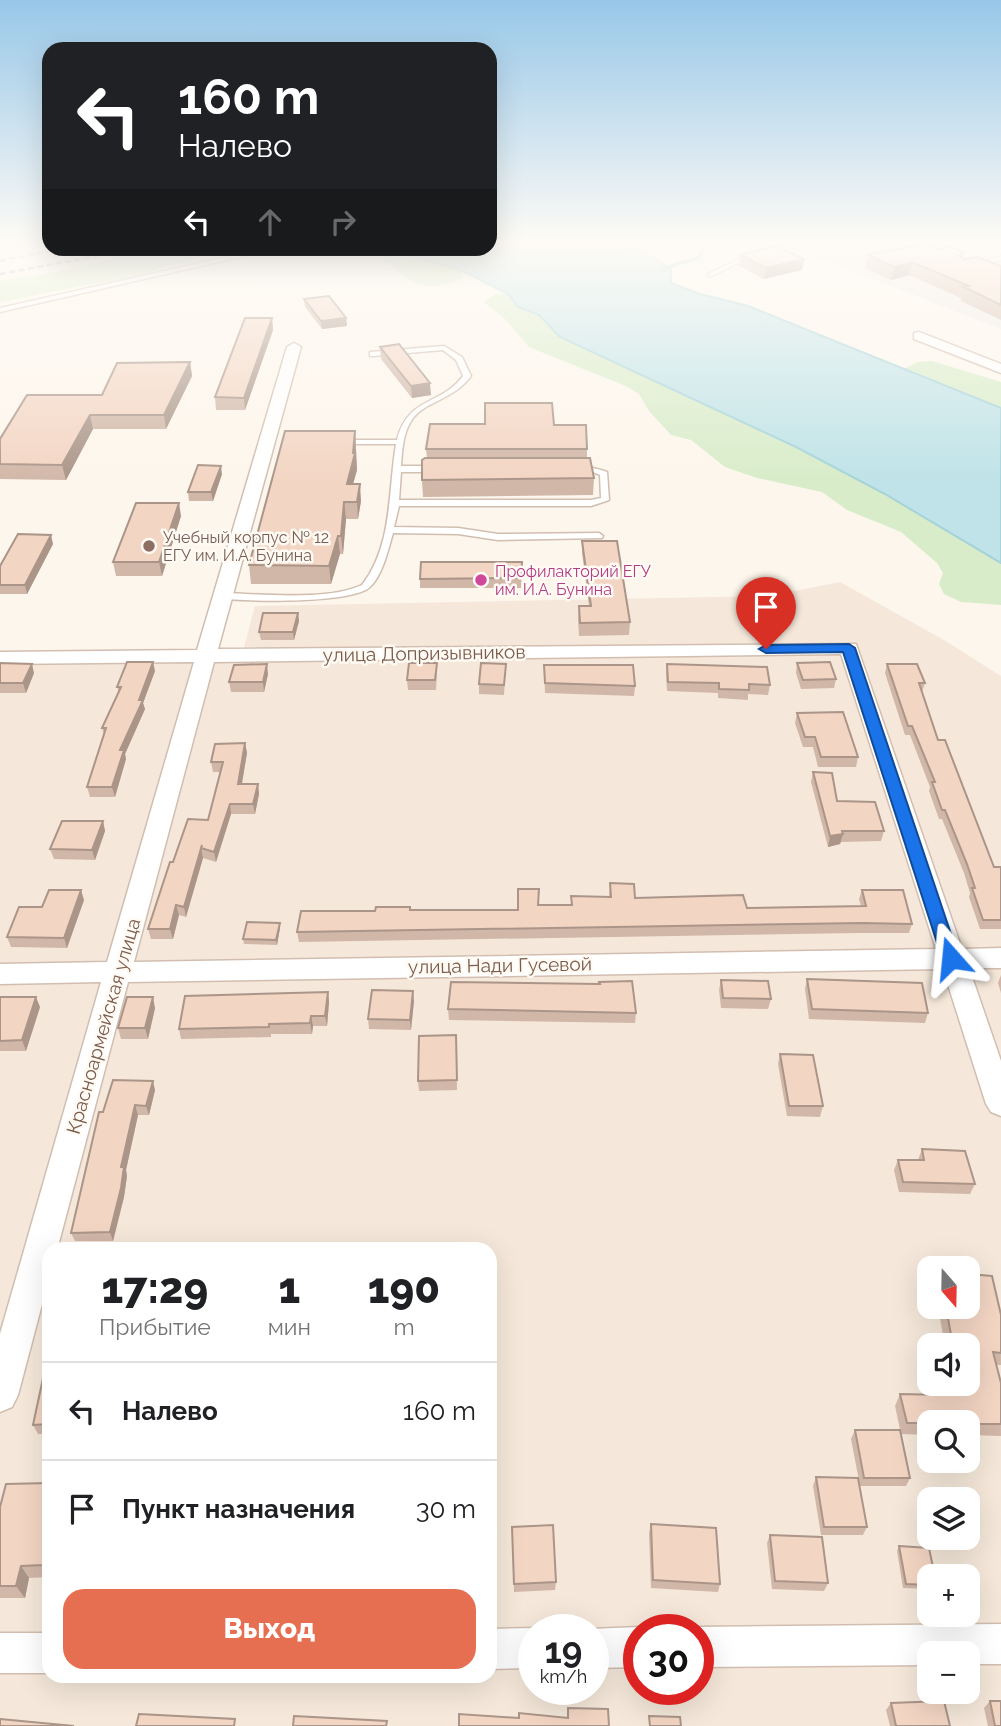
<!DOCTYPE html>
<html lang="ru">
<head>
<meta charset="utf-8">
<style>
  body { margin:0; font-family:Raleway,sans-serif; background:#f2f2f2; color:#202124; height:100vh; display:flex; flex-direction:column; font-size:26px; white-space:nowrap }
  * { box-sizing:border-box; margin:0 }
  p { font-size:23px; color:#757577 }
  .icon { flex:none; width:38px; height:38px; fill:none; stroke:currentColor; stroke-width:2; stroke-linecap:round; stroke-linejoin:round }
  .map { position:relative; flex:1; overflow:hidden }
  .sheet { position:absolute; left:42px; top:1242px; width:455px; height:441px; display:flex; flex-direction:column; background:#fff; border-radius:21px; box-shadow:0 7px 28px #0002 }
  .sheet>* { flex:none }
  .hud { position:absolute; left:42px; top:42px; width:455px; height:214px; border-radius:21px; box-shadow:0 7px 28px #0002; background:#202124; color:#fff; overflow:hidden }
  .needle { width:46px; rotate:160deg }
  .fabs { position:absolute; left:917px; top:1256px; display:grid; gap:14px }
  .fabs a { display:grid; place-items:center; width:63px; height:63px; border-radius:14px; background:#fff; box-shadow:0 7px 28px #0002; font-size:35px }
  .speed { position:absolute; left:518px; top:1614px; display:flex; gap:14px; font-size:35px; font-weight:700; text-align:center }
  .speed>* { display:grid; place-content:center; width:91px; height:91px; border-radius:50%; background:#fff; box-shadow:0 7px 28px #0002; line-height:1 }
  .speed small { font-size:18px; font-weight:400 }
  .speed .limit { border:10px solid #d22; background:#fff; color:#111 }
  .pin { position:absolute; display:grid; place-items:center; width:60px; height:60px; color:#fff; margin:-72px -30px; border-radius:50% 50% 50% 0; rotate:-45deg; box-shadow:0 0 7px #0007 }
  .pin .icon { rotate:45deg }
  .me { position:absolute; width:77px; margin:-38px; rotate:342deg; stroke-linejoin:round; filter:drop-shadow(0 0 5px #0008) }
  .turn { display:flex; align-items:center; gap:24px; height:147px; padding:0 21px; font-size:32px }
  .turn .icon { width:91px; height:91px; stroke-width:2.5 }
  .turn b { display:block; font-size:49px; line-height:60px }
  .lanes { display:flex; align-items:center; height:66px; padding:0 21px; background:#0003; justify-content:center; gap:35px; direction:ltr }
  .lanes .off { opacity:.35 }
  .eta { display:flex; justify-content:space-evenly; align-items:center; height:119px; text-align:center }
  .eta b { font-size:42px; font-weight:800; line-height:49px }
  .cta { display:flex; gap:14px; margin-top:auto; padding:14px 21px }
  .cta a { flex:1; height:80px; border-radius:21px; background:#e76f51; color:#fff; font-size:28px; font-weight:800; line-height:80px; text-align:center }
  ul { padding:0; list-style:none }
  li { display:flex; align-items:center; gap:21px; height:98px; padding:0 21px; border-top:2px solid #e0e0e0 }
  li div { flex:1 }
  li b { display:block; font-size:26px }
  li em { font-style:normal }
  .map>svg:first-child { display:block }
  .residential { fill:#f5e8da; fill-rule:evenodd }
  .industrial { fill:#efe9e4 }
  .green { fill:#d8ecc9 }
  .water { fill:#bfe3e8; stroke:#a5d3da; stroke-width:2 }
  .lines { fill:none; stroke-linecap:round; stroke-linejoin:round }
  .stream { stroke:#a5d3da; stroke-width:3.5 }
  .lane-casing { stroke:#d1beb0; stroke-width:3 }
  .street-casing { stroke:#d1beb0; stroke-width:3 }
  .lane { fill:#fff; fill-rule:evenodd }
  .street { fill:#fff; fill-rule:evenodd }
  .rail { stroke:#b9a8c9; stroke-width:2.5; stroke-dasharray:6 3.5; stroke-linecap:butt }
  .wall { fill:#d1b7a8 }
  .shaded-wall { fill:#aa9588 }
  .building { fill:#f3d5c3; stroke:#aa9588; stroke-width:2 }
  .route { fill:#1a73e8; stroke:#114b97; stroke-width:2 }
  .education-dot { fill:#8d6e63; stroke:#fffaf3; stroke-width:2.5 }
  .hotel-dot { fill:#d1479c; stroke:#fffaf3; stroke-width:2.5 }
  .labels { text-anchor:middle; stroke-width:5; stroke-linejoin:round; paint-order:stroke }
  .far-education-label { font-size:16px; fill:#785e54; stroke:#fffaf3; text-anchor:start }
  .far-hotel-label { font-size:16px; fill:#b23c85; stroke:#fffaf3; text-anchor:start }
  .street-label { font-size:19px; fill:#7a5c4d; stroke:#fffaf3 }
</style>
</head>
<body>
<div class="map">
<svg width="1001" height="1726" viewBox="0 0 1001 1726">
  <rect width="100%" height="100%" fill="#fdf6ec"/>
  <path class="residential" d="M840,582L944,640L1001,676V1726H0V658L242,655L255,606L769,596ZM49,1250H490V1676H49ZM929,1269H968V1307H929ZM929,1346H968V1384H929ZM929,1423H968V1461H929ZM929,1500H968V1538H929ZM929,1577H968V1615H929ZM534,1629H593V1689H534ZM639,1629H698V1689H639ZM929,1654H968V1692H929Z"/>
  <path class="industrial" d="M831,244L869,256L952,258L977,262L1001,260V329L801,251Z"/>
  <path class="green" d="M766,242H964L960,246L869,256L831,244L801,251Z
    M159,248L227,249L143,274L0,302V281L51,273Z
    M338,249H388L461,270L463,277L453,283L432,287L416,284L386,262Z
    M495,294H508L518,307L539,315L560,337L796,447L885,494L1001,563V605L961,602L944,594L939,584L943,573L937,563L901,532L847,510L822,492L757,478L725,467L691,440L671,435L649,411L639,394L626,386L529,347L506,320L484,302Z
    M932,361L1001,382V408L904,369L918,362Z"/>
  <path class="water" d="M490,242C548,242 624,229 671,270V283L700,294L748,306L1001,408V563L885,494L796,447L560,337L539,315L518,307L508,294L461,270L388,249L490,248Z"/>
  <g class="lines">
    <path class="stream" d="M662,269L700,257L703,249L698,242"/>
    <g class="lane-casing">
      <path id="lane" d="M756,242H762L751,257L712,276H708V274L747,255Z
        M266,248L271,250L0,312V308Z
        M1001,256V260L974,267L971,265Z
        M444,346L462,357L471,376C453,400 428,400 413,418C403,431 402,451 401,466H436L440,469L436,472H401L399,500H591L601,498L600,475L593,472L574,471V467C586,466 596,468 607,472L609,500L591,506H399L394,527L458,528L498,534L599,533L603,536L602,538L498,540L458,534L393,533C388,550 383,574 370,587C352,604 245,602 220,598V594L223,593C261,594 328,601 362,585C393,545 388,491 396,444H341L337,442L341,440H397C408,396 441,406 463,376L456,360L443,350L373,356H370V352Z"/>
    </g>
    <g class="street-casing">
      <path id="street" d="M919,332L1001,364V373L914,339V333Z
        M294,343L301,347L218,649L856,644L962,949L1001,948V968H969L1001,1061V1116L991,1112L986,1104L943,969L128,982L57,1250H49V1278L18,1395L12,1407L0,1412V1334L101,982L0,984V964L107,962L194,662L0,664V652L197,650L287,347ZM841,654L936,949L134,962L214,662Z
        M1001,1624V1664H968V1654H929V1665L698,1667V1629H692L698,1627Z
        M639,1627L645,1629H639V1667L593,1668V1629H590Z
        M534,1628L537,1629H534V1668L490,1669V1629Z
        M0,1633H49V1673H0Z"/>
    </g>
    <use href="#lane" class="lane"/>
    <use href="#street" class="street"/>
    <path class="rail" d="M0,261L62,248
      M0,274L140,248"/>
  </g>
  <path class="wall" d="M940,250L964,252L963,258V259L1001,266V320L961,301V298L909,275L891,280L865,268L868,255Z
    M740,255L804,259L802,270L764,279L739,266Z
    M304,299L346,318L347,326L322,329L305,307Z
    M272,318L273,330L245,410H216L215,397Z
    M380,347L431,395L412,398L381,359Z
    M190,362L192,376L166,429H93L66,480L0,479V439L102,395Z
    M554,425L587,449V458L594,478L593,495L423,497L422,480L427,458L426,449Z
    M355,431L357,470L353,484L361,501L358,519H346L343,554H340L331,584H251L249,565Z
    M222,474L213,501H189L188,492Z
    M181,516L162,576H116L113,562Z
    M582,541L630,622L629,635L579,636L578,619L579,606H589L582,553Z
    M53,544L27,594H0V566Z
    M522,571L521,588H420V579Z
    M298,613L299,621L294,640H261L259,632Z
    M0,663L34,673L26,693H0Z
    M797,663L836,679L834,688L801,689L796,673Z
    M506,664L504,695L479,694V684Z
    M667,664L770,685L768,695L748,694V700L718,698V693L667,691L666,674Z
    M887,664L925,683L922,692L938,740L994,867H1001V929H980L969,897L970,893L964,873L942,819H939L929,791L930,787L910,735H905L885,673Z
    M544,665L635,686L634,696L545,693Z
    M155,671L143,703L145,709L125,754L126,759L115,797H90L87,787L104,735L102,728L119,692L117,687Z
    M437,673L436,690H408L407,680Z
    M268,674L264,692H231L229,682Z
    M797,713L858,757L856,767H818L813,747H803L795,723Z
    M245,743L247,753L242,784H258L259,794L255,814H231L216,862L203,858L186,917L179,915L173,939H151L148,929L173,862L208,820L220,772H213L211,762Z
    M813,772L837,801L884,831L881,841L841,842L840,844L828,847L811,782Z
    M103,821L105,831L95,860L54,859L50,849Z
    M610,883L635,898L747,908L861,906L859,899L862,890L912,924L909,933H859L299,942L297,932L375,911L518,910L538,905H571V896L609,897Z
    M84,900L67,948L11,947L7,937L42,907Z
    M280,928L277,945L244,944L243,939Z
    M1001,975V993L998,983Z
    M807,979L928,1013L925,1023L809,1019L805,989Z
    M721,980L771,999L768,1009L721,1008L719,990Z
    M599,984L636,1013L635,1023L449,1020L448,1009Z
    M328,992L329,1002L327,1026H313L312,1034H271V1037L181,1039L179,1029Z
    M0,997L40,1007L26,1051H0Z
    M414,1001L411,1030L369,1029L368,1019Z
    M155,1008L148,1039H121L118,1028Z
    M456,1035L457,1090L419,1091L418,1081Z
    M780,1054L823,1106L820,1117L787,1116L778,1064Z
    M155,1090L149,1115H138L126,1170L127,1176L124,1197L113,1241H75L71,1233L103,1112Z
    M922,1149L975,1184L970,1194L899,1192L894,1170L898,1160H918Z
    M938,1307H968L1001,1315V1365H996L1001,1383V1436L968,1435V1423H929V1435L901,1434L895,1406L900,1394L938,1395L937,1393L941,1384H968V1346H945Z
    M49,1355V1434H38L33,1425Z
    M855,1430L910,1478L906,1486H860L851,1439Z
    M816,1477L867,1527L863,1535H821L813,1486Z
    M49,1483V1577L29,1578L25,1598H0V1507Z
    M651,1524L720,1584L718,1592L651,1588L649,1533Z
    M512,1527L556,1582L555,1590L514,1592Z
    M770,1535L828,1583L824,1591L772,1589L767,1543Z
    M899,1546L929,1577V1589L903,1588L897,1551Z
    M990,1701L1001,1726H988L984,1708Z
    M891,1703L950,1726H890L886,1710Z"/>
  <path class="shaded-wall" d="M804,259L802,270L764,279L766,268Z
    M912,262L909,275L891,280L894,267Z
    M272,318L273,330L245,410L244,398Z
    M346,318L347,326L322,329L321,321Z
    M190,362L192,376L166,429L164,415Z
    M430,383L431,395L412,398L411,386Z
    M90,415L93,429L66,480L62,465Z
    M355,431L357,470L348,501L347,484Z
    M221,466L222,474L213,501L211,492Z
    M360,484L361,501L358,519L357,502Z
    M344,502L346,519L343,554L341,536Z
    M179,503L181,516L162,576L159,562Z
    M51,535L53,544L27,594L25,585Z
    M338,536L340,554L331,584L329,566Z
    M298,613L299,621L294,640L293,632Z
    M153,662L155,671L143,703L145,709L125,754L126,759L115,797L112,787L120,750Z
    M32,664L34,673L26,693L23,683Z
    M267,664L268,674L264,692L263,682Z
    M245,743L247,753L240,794L238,784Z
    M258,784L259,794L255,814L253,804Z
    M230,804L231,814L216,862L214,852Z
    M103,821L105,831L95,860L92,850Z
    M843,834L840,844L828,847L830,836Z
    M201,848L203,858L186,917L184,907Z
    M81,890L84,900L67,948L64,938Z
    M176,905L179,915L173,939L170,929Z
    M280,923V928L277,945L276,940Z
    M413,991L414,1001L411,1030L410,1020Z
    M328,992L329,1002L327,1026L325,1016Z
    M36,997L40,1007L26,1051L22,1040Z
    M153,997L155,1008L148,1039L145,1028Z
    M311,1016L313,1026L312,1034L310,1023Z
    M153,1081L155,1090L149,1115L146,1106Z
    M135,1105L138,1115L126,1170L127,1176L124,1197L113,1241L110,1232L121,1167Z
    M49,1543V1573L44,1565Z
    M21,1566L29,1578L25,1598L16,1586Z"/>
  <path class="building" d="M926,244L940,250L951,247L964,252L959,256L963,259L977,257L1001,266V305L964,287L969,286L912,262L894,267L868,255Z
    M776,246L804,259L766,268L740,255Z
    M329,296L346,318L321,321L304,299Z
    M245,318H272L244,398L215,397Z
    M399,344L430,383L411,386L380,347Z
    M190,362L164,415H90L62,465L0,464V439L27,395H102L117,363Z
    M485,403H552L554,425H586L587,449H426L430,424H485Z
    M285,431H355L353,453H355L347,484H360L357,502H344L341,536H338L329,566L249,565Z
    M425,458H590L594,478L422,480V460Z
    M198,465L221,466L211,492H188Z
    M136,503H179L159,562H113Z
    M18,534L51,535L25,585H0V566Z
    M582,541H617L630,622L580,623L579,606H591Z
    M421,562H522L521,578L420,579Z
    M263,613H298L293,632H259Z
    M127,662H153L139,700H143L120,750H124L112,787H87L106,728H102L121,687H117Z
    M830,662L836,679L803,680L797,663Z
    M0,663L32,664L23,683H0Z
    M409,663H437L435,680H407Z
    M481,663L506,664L504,685L479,684Z
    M267,664L263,682H229L234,665Z
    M667,664L767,667L770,685L749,684V690L719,689V683L668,682Z
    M887,664H917L925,683H919L938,740H945L994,867H1001V920H983L972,888H975L967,864L945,810H942L932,782H935L912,726H908Z
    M544,665H633L635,686L545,683Z
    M843,712L858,757H821L815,737H805L797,713Z
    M245,743L238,784H258L253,804H230L214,852L201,848L202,845L184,907L176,905L170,929H148L170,862H173L188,819L208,820L223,762H211L215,744Z
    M813,772L832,773L837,801L875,802L884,831H842L843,834L830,836Z
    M62,821H103L92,850L50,849Z
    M610,883L634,884L635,898L743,895L747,908L866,906L862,890H903L912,924L862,923L297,932L301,911H375L376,907H410V910H518V889H539L538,905H572L571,896L611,897Z
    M49,890H81L64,938L7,937L19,907H42Z
    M247,922L280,923L276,940L243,939Z
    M807,979L922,983L928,1013L812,1009Z
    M721,980L768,981L771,999L723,998Z
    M632,981L636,1013L448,1009L451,982L600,984L599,982Z
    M372,990L413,991L410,1020L368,1019Z
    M328,992L325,1016H311L310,1023L269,1024V1027L179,1029L185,996Z
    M0,997H36L22,1040L0,1041Z
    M127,997H153L145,1028H118Z
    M456,1035L457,1080L418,1081L419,1036Z
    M780,1054L813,1055L823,1106H789Z
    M113,1080L153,1081L146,1106L135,1105L121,1167H124L121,1188L110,1232L71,1233L99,1112H103Z
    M922,1149L965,1151L975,1184L903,1182L898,1160H924Z
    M968,1274L992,1276L1001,1315V1353L993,1352L1001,1383V1424H968V1423H907L900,1394L946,1395L943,1384H968V1346H953L946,1307H968Z
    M48,1355L49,1424L33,1425Z
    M855,1430H900L910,1478H864Z
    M816,1477L858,1478L867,1527H824Z
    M49,1483V1543L44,1565L21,1566L16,1586H0V1507L6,1484Z
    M651,1524L716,1528L720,1584L653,1580Z
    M553,1525L556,1582L514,1584L512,1527Z
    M770,1535L822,1537L828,1583L775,1581Z
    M899,1546L929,1548L935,1577H929V1585L906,1584Z
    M944,1701L950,1726H896L891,1703Z
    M990,1701H1001V1726H995Z
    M568,1708L608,1709L609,1726H459V1714L519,1718V1713L568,1718Z
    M139,1714L235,1719L234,1726H136Z
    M294,1716L387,1721L386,1726H293Z
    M649,1716L680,1717L681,1726H650Z
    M0,1719L74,1726H0Z"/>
  <linearGradient id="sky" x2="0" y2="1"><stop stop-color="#97c7e8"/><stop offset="0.5" stop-color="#fefbf6"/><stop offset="1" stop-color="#fefbf6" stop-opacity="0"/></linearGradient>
  <rect width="1001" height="483" fill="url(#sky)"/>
  <path class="route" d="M849,644L855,648L959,958L957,963H945L942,958L843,652L766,653L759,649L766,645Z"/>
  <circle class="education-dot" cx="149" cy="546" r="7"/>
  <circle class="hotel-dot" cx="481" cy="580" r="7"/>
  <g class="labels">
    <g class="far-education-label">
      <text x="163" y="543">Учебный корпус № 12<tspan x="163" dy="18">ЕГУ им. И.А. Бунина</tspan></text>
    </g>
    <g class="far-hotel-label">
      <text x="495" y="577">Профилакторий ЕГУ<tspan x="495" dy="18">им. И.А. Бунина</tspan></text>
    </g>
    <g class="street-label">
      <text transform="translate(424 653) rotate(-1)" y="7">улица Допризывников</text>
      <text transform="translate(500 965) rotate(-1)" y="7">улица Нади Гусевой</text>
      <text transform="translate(103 1026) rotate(-74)" y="7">Красноармейская улица</text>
    </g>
  </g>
</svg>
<div class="fabs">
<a><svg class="needle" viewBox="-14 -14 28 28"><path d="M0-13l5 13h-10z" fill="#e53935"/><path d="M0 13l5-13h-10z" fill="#757577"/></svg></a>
<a><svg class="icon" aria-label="sound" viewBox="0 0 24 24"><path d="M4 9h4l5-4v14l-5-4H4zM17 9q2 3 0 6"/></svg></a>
<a><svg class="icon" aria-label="search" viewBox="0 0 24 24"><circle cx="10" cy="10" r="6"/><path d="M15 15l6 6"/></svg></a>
<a><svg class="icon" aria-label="layers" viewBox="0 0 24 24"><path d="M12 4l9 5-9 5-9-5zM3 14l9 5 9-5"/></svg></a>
<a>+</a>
<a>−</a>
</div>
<div class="speed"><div>19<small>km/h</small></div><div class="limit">30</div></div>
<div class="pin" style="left:766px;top:649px;background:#d93025"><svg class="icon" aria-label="arrive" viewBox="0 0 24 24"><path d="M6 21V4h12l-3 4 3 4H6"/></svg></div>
<svg class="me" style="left:951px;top:958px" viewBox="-20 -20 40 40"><path d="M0-17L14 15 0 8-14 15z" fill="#1a73e8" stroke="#fff" stroke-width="4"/></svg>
<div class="hud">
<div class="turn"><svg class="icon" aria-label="left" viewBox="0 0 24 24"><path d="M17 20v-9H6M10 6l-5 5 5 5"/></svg><div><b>160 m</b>Налево</div></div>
<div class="lanes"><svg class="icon" aria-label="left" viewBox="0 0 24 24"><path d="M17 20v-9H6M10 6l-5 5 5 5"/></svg><svg class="icon off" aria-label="ahead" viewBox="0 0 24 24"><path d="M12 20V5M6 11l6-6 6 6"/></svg><svg class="icon off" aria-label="right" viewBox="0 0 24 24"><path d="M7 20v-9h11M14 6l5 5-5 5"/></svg></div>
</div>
<section class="sheet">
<div class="eta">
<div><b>17:29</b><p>Прибытие</p></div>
<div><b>1</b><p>мин</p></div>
<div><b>190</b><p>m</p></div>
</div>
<ul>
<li><svg class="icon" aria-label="left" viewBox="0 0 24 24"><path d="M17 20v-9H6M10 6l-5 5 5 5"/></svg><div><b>Налево</b></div><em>160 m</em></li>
<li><svg class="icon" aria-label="arrive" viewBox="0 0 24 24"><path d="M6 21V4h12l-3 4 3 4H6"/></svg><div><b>Пункт назначения</b></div><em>30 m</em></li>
</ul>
<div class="cta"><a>Выход</a></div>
</section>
</div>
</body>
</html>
